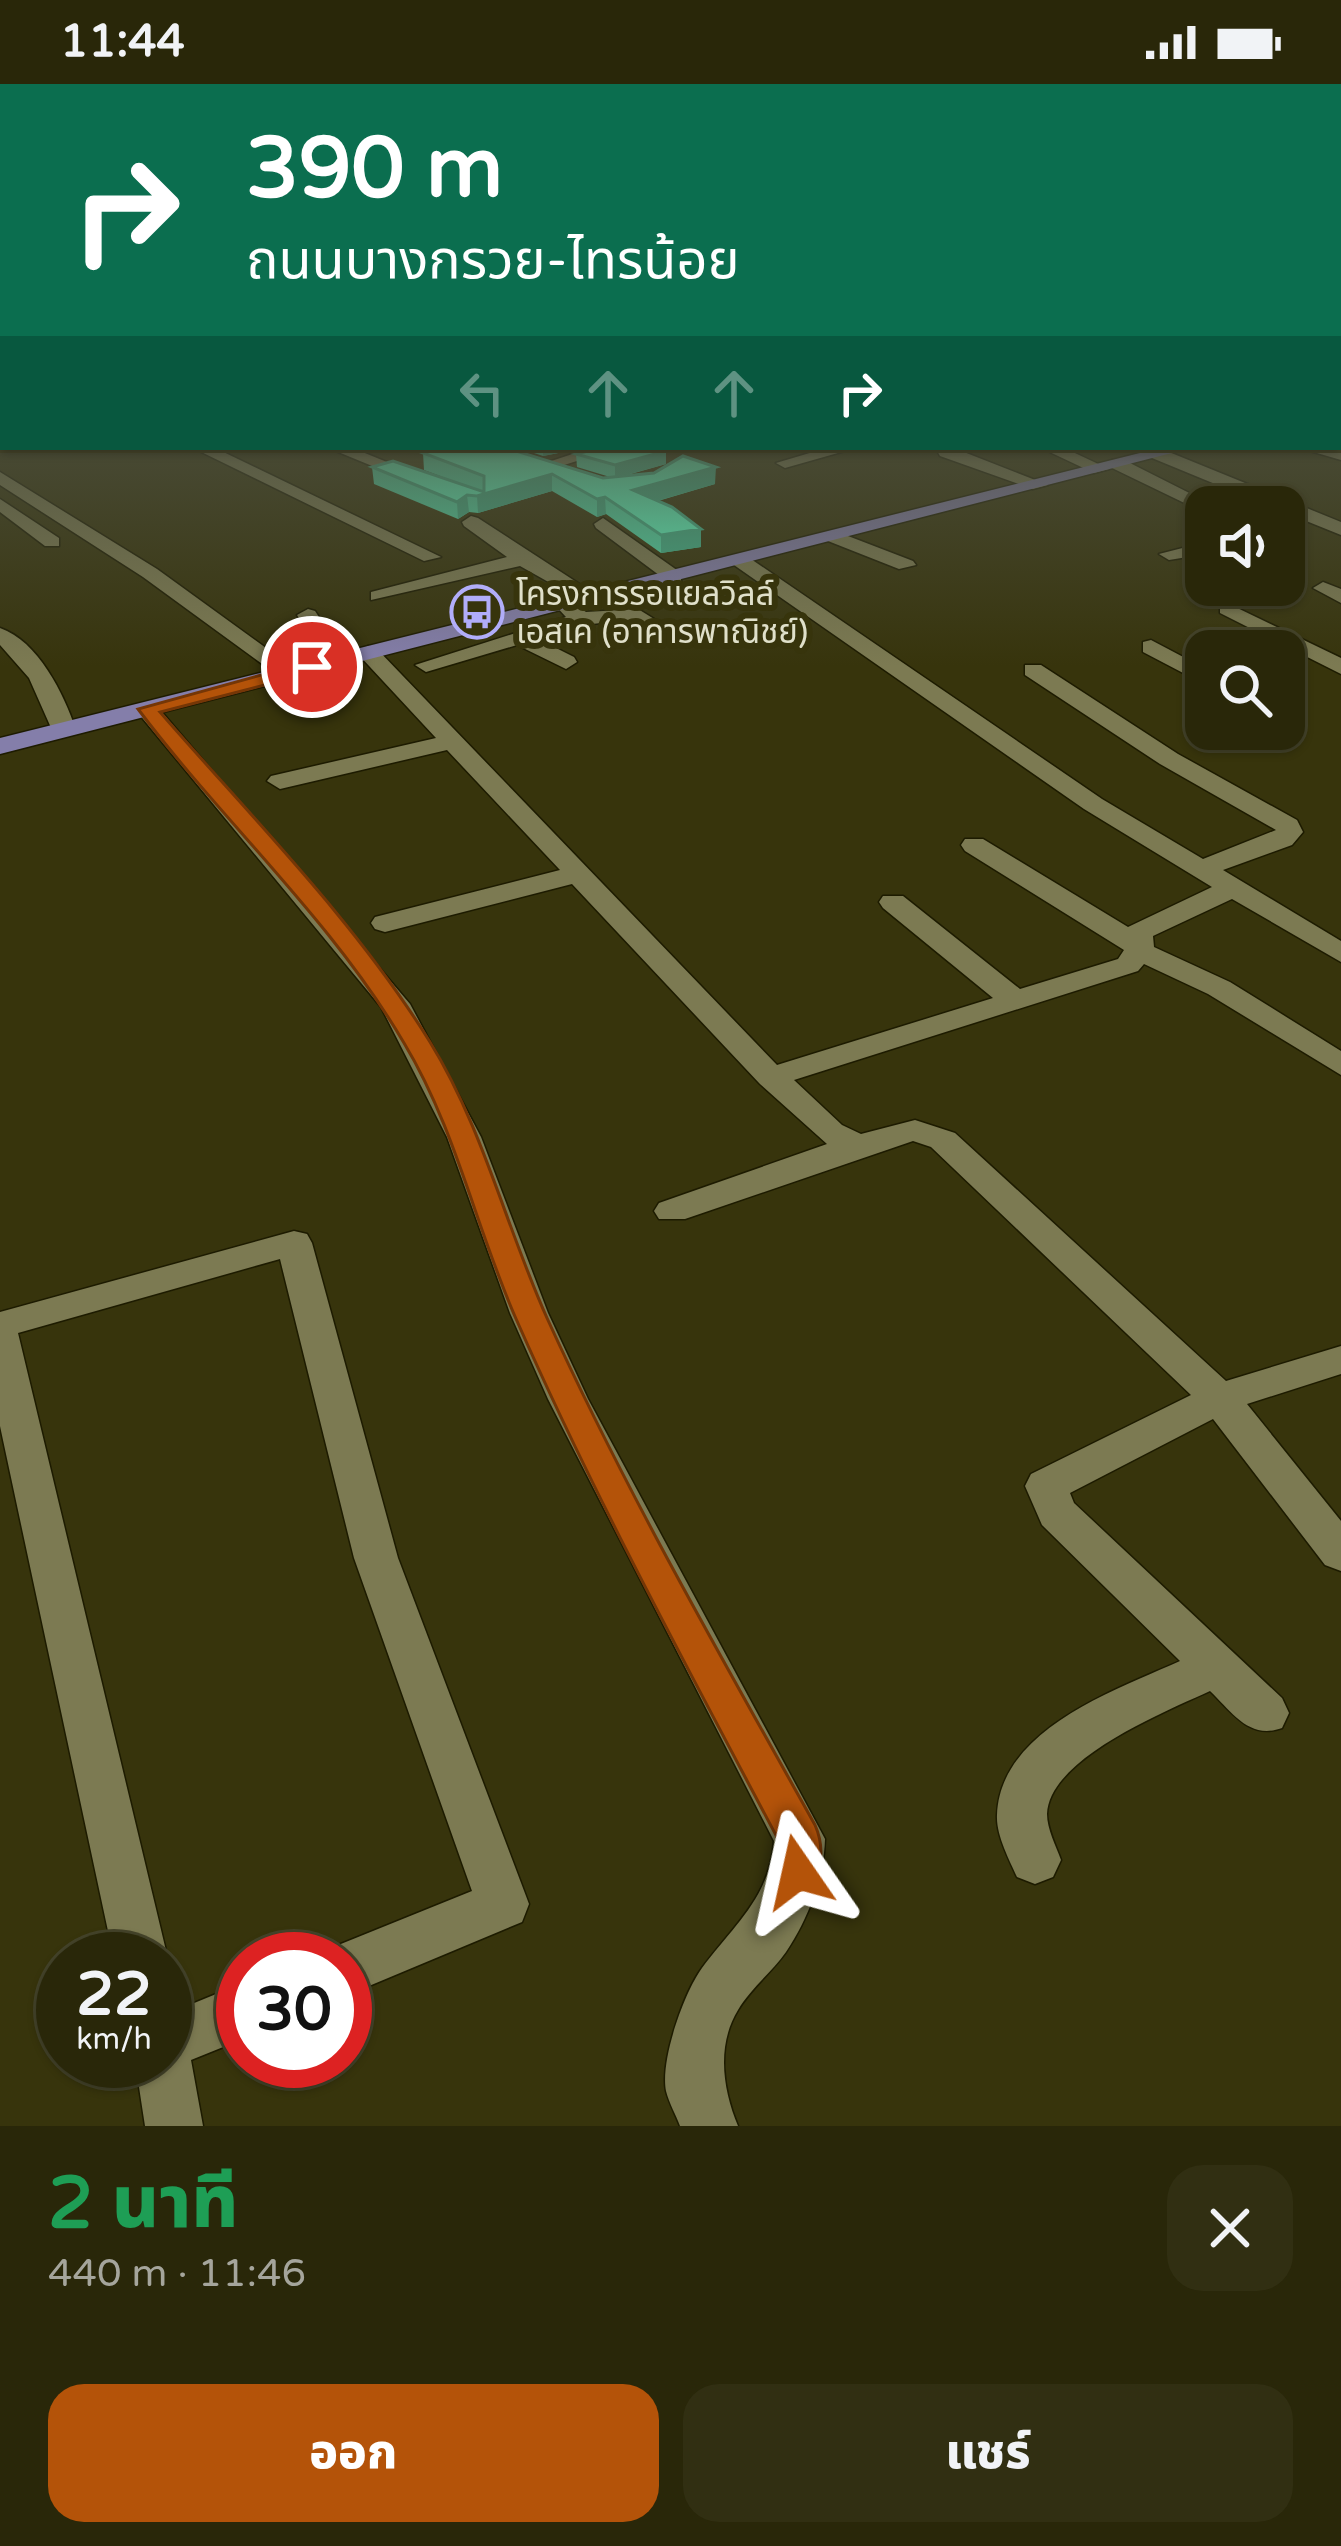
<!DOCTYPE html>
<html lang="th">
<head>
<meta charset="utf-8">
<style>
  body { margin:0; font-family:"Varela Round","Noto Sans Thai",sans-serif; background:#312f12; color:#f1f3f6; height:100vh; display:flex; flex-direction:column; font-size:45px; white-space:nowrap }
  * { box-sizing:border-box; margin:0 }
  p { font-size:39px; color:#a5a59c }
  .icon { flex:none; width:66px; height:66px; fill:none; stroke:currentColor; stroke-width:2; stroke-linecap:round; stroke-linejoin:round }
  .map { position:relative; height:2042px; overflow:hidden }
  .sheet { display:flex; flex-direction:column; background:#292709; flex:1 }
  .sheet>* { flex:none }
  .top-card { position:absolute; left:0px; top:0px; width:1341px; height:366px; box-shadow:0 3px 9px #0004,0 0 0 3px #45442a; background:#0b6e4f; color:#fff; overflow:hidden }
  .tools { position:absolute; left:1185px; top:402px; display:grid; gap:24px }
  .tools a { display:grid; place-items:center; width:120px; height:120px; border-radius:24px; background:#292709; box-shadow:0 3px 9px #0004,0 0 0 3px #45442a; font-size:60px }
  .speed { position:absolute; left:36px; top:1848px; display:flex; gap:24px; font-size:60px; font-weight:700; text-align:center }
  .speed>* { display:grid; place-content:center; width:156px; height:156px; border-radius:50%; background:#292709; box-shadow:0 3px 9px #0004,0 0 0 3px #45442a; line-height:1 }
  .speed small { font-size:30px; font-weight:400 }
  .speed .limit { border:18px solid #d22; background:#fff; color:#111 }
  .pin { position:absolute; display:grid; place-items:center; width:102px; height:102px; color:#fff; margin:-51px; border:6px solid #fff; border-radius:50%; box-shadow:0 3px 12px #0007 }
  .me { position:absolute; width:132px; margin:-66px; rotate:349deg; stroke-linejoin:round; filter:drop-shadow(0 0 9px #0008) }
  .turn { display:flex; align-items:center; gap:42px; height:252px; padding:0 48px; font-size:54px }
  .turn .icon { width:156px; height:156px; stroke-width:2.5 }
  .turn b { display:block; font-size:84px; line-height:102px }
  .lanes { display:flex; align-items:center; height:114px; padding:0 48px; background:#0003; justify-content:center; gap:60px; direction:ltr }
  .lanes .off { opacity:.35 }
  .round { display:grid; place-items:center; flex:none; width:126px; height:126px; border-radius:36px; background:#312f12 }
  .headline { display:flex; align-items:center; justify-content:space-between; height:204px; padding:0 48px }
  h1 { font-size:72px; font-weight:800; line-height:90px; color:#1e9e55 }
  .cta { display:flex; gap:24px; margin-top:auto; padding:24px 48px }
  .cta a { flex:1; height:138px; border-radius:36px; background:#b45309; color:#fff; font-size:48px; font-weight:800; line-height:138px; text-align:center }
  .cta a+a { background:#312f12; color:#f1f3f6 }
  .status { display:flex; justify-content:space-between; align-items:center; height:84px; padding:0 60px; background:#292709; direction:ltr }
  .status svg { height:33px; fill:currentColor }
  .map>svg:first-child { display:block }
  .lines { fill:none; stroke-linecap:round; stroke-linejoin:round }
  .minor-casing { stroke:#1d1b00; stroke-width:3 }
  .major-casing { stroke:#1d1b00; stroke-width:3 }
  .minor { fill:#7c7a52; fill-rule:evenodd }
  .major { fill:#847eaa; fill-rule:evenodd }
  .wall { fill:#51dba9 }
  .shaded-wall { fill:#42b28a }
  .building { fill:#5effc5; stroke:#42b28a; stroke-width:3 }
  .route { fill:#b45309; stroke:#753606; stroke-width:3 }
  .labels { text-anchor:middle; stroke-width:12; stroke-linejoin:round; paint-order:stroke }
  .far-poi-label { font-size:33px; fill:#e0e0ca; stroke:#37340c; text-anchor:start }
</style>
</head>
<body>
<div class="status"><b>11:44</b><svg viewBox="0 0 49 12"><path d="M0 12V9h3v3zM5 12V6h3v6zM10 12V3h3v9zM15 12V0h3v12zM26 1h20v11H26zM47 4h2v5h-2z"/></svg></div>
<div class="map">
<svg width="1341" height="2042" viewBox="0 0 1341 2042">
  <rect width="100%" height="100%" fill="#37340c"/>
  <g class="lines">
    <g class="minor-casing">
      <path id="minor" d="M1338,329L1341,330V340L1338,339Z
        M3,333V344L0,345V334Z
        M191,363H213L441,473L424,477Z
        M326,363H350L431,396L416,400Z
        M594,363L615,365L545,387L536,382Z
        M830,363H859L785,384L776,379Z
        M935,363H951L1048,401L1033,405L940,372Z
        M1039,363H1062L1109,385L1094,389Z
        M1308,363L1341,365V376L1310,367Z
        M1152,366H1164L1341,438V451L1284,428V423H1271L1152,374Z
        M1112,376H1124L1217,423L1201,427L1112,384Z
        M0,388L157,485L299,588L296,593H280L143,493L0,401Z
        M0,415L59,454V462H45L0,428Z
        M471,432L478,434L601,514L584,518L520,482L371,516V508L507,473L464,442L462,438Z
        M603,434L681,489V497H667L596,444L594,440Z
        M835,447L913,477L916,481L899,485L828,457L825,453Z
        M1206,458V470L1169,476L1159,470Z
        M734,473H748L1102,715L1203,775L1276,746L1160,680L1025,591V581H1041L1178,670L1297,736L1303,748L1292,761L1223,786L1341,857V878L1232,815L1153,852L1154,863L1230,898L1341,967V991L1208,910L1144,880L1138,887L794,996L842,1041L861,1050L915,1036L955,1049L1226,1297L1341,1262V1290L1247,1320L1341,1437V1487L1325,1481L1213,1335L1070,1409L1074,1419L1282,1614L1289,1629L1282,1644C1249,1656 1232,1628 1210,1607C1167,1627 1049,1674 1047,1730C1047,1745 1056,1762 1061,1776L1053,1793L1035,1800L1017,1793C1009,1775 996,1751 997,1731C1000,1645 1116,1606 1180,1577L1042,1441L1025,1402L1031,1390L1191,1311L931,1063L913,1057L685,1135H659L654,1127L659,1119L827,1060L760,1000L572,800L385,848L375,845L371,839L375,833L560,786L447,666L280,705L267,697L271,692L436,654L357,569L368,562L376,564L777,981L993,914L883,824L879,818L883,812H903L1020,905L1118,875L1124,866L965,767L961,761L965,755H983L1128,843L1212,803L1084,725L734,481Z
        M1323,498L1341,505V519L1313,504Z
        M564,514L586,528L638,525L667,543L656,549L628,536L583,541L538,555L574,573L577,578L566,585L517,561L426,588L415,581L566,533L554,520Z
        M1227,519L1341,574V590L1220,529V521Z
        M308,525L315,527L348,577L345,582L337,584L329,582L297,531Z
        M0,544C38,557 64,610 76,646L72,651H56L52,646L29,594L0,561Z
        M1151,556L1206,585V601L1143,568V558Z
        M147,618L155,620L410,920L481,1053L548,1229L588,1315L825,1755C824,1794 808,1835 786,1868C772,1888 751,1904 738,1926C716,1962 723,2006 738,2042H680C676,2031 669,2019 666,2007C660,1976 684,1909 702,1884C734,1841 770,1813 774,1757L548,1315L510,1229L447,1053L381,923L139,630L135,625Z
        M1284,630L1294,633V643L1284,645Z
        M294,1147L307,1150L312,1159L398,1474L529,1820L522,1838L345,1912V1875H322L326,1866L472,1807L354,1474L280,1175L18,1249L168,1875L165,1882V1875H114L0,1342V1228Z
        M243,1899V1955L191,1976L203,2042H145L135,1977H165V1931Z"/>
    </g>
    <g class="major-casing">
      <path id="major" d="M1341,317V327L1338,328V318Z
        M1164,363H1195L0,670V654Z"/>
    </g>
    <use href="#minor" class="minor"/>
    <use href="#major" class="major"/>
  </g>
  <path class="wall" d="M516,363H589L543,372Z
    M666,367V380L624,392L715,400L658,417L701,463L661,469L606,430L597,433L552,407L478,429L469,428L458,435L374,400L372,383L480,407L424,386L423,369L603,394L610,393L577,383L576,370Z"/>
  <path class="shaded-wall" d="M543,363H589L543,372Z
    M666,367V380L615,394V381Z
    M716,383L715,400L633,424V406Z
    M552,390V407L478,429L477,412Z
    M467,411L469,428L458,435L457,418Z
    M605,413L606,430L597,433V415Z
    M701,445V463L661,469V451Z"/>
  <path class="building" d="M444,363H503L603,394L654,389L683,372L716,383L633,406L672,423L701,445L661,451L605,413L597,415L552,390L477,412L467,411L457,418L372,383L393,377L484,408V392L423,369Z
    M604,363H656L666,367L615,381L576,370Z"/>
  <linearGradient id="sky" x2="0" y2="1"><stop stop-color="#1e1d07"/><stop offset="0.51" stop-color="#4d5040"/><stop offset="1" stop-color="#4d5040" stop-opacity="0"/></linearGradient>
  <rect width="1341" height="582" fill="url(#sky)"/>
  <path class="route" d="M312,577L322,583L319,587L160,628C252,734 356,838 430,958C483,1044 506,1143 547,1234C626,1408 722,1574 815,1741C824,1761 822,1782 813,1802L798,1808L783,1802L777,1788L779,1757C688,1585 595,1414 517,1237C476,1145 456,1045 404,959C332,836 223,738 138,625Z"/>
  <defs>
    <g id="bus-ring" transform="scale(2.7)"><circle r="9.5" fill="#37340c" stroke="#b1adfa" stroke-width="1.5"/><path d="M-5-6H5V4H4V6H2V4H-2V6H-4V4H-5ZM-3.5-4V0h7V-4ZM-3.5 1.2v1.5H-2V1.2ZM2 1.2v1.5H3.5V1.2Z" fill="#b1adfa"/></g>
  </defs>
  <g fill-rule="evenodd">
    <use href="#bus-ring" x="477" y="528"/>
  </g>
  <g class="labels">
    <g class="far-poi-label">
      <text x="516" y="521">โครงการรอแยลวิลล์<tspan x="516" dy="38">เอสเค (อาคารพาณิชย์)</tspan></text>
    </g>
  </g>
</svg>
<div class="tools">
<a><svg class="icon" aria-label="sound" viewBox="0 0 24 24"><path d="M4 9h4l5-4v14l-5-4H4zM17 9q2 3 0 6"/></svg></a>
<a><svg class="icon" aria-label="search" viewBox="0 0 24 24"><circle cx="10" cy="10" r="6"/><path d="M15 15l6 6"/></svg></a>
</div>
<div class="speed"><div>22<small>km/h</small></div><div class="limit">30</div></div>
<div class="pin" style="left:312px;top:583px;background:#d93025"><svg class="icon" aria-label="arrive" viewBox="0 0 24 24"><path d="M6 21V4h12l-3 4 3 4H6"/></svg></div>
<svg class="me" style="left:798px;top:1788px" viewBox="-20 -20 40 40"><path d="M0-17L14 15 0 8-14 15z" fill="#b45309" stroke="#fff" stroke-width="4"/></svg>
<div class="top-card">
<div class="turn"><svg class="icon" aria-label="right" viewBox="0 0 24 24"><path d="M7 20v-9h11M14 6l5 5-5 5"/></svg><div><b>390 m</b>ถนนบางกรวย-ไทรน้อย</div></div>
<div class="lanes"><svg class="icon off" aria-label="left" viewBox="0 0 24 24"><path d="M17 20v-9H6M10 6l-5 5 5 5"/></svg><svg class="icon off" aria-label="ahead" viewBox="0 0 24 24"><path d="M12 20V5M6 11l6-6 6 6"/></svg><svg class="icon off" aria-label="ahead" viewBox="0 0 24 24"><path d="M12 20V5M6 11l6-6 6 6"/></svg><svg class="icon" aria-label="right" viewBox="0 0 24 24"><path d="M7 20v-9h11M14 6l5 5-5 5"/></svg></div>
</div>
</div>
<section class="sheet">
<div class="headline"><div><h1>2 นาที</h1><p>440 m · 11:46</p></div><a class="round"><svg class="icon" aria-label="close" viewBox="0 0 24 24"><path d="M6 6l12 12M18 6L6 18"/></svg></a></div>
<div class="cta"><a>ออก</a><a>แชร์</a></div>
</section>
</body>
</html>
